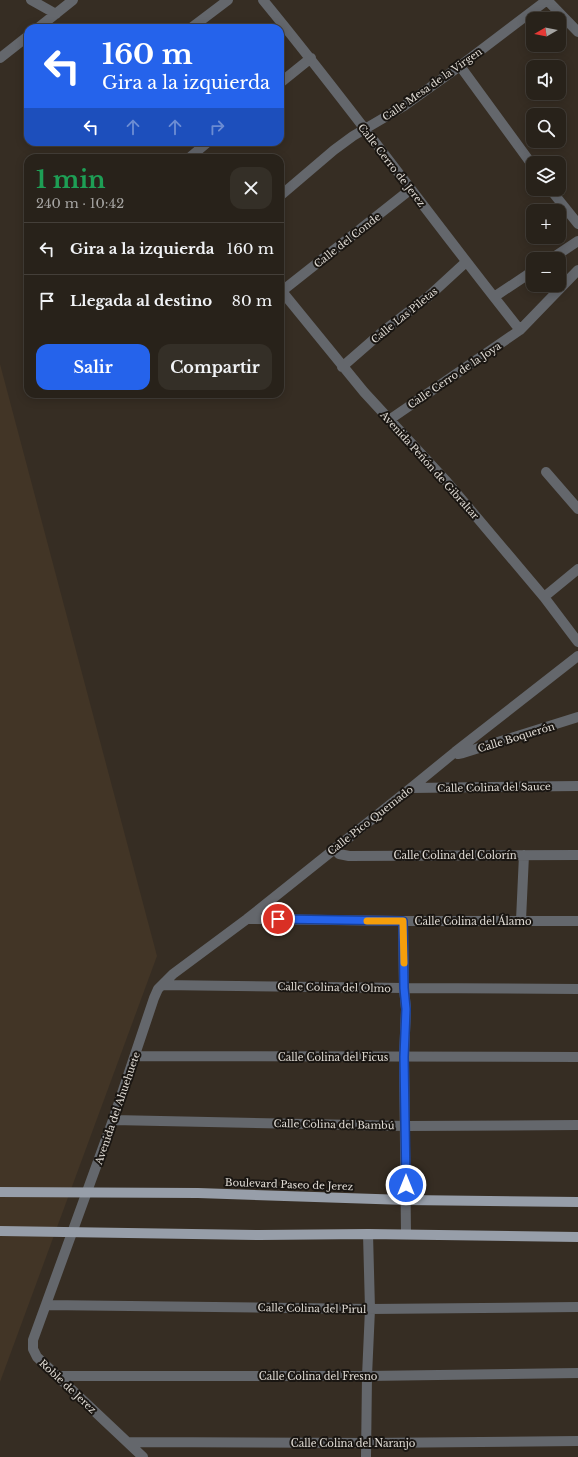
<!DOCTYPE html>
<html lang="es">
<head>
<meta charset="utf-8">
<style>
  body { margin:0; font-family:"Libre Baskerville",serif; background:#342f27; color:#f1f3f6; height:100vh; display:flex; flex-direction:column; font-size:15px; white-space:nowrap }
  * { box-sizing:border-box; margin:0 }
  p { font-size:13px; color:#a5a4a2 }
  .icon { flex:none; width:22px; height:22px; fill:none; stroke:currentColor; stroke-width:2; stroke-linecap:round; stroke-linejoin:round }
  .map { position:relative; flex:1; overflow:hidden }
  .details { position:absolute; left:24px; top:154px; width:260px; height:244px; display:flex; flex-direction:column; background:#28221a; border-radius:12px; box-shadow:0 2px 10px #0003,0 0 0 1px #443f39 }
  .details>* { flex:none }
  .hud { position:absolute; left:24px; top:24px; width:260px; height:122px; border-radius:12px; box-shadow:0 2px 10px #0003,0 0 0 1px #443f39; background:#2563eb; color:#fff; overflow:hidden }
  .needle { width:26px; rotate:261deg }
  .fabs { position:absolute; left:526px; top:12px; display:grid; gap:8px }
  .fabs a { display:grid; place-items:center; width:40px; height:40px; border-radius:8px; background:#28221a; box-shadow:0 2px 10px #0003,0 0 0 1px #443f39; font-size:20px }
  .pin { position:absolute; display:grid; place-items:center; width:34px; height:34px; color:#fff; margin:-17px; border:2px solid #fff; border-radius:50%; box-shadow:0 1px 4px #0007 }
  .me { position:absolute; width:44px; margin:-22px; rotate:0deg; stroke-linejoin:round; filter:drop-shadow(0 0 3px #0008) }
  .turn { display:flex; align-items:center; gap:14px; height:84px; padding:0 12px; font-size:18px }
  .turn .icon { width:52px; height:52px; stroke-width:2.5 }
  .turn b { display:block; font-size:28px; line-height:34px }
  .lanes { display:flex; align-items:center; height:38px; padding:0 12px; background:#0003; justify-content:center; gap:20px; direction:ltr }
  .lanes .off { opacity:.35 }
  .round { display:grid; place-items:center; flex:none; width:42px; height:42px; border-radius:12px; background:#342f27 }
  .overview { display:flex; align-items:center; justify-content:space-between; height:68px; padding:0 12px }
  h1 { font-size:24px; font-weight:700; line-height:30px; color:#1e9e55 }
  .primary-button { display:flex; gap:8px; margin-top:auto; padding:8px 12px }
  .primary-button a { flex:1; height:46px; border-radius:12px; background:#2563eb; color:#fff; font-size:16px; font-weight:700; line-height:46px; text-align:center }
  .primary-button a+a { background:#342f27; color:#f1f3f6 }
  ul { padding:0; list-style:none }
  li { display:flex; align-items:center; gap:12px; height:52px; padding:0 12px; border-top:1px solid #443f39 }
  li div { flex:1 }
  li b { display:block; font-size:15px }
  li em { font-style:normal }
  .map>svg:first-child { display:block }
  .built { fill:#423526 }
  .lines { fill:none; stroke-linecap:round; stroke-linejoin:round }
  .minor { stroke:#64676c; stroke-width:10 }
  .major { stroke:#979ea9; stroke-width:10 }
  .route-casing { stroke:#184099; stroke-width:10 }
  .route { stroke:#2563eb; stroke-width:7 }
  .slow { stroke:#f59e0b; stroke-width:7 }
  .labels { text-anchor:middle; stroke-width:4; stroke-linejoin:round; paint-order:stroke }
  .street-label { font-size:10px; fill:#e1dcd5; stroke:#1a1612 }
</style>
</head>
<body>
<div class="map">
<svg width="578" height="1457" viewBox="0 0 578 1457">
  <rect width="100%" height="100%" fill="#362d23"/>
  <path class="built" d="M0,364L157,956L0,1382Z"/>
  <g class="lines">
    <path class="minor" d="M31,0L56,14
      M263,0C352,108 433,221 520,330
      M547,0L578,32
      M38,28L73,0
      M191,28L228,0
      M0,58L28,36
      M460,66L533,166
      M280,83L311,58
      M189,158L208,142
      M550,189L578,224
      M280,196L334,150L353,136L404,106L460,66L547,0
      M551,259L578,241
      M280,289L364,392L447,482L544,597L578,642
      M282,291L411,189
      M494,297L533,271
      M342,367L381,333L429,296L466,262
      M389,420L520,330L578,270
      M546,472L578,509
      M544,597L578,569
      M455,752L458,754L463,753L578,717
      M411,788L578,786
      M334,848L339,854L349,856L578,855
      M247,919L403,921H578
      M521,920L524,855
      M403,921L404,988L406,1009L404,1057L406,1234
      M162,985L404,988L578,989
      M135,1056L578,1057
      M113,1120L406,1126L578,1125
      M46,1305L370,1309L578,1307
      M57,1376H367L578,1373
      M129,1442L366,1443L578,1441
      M143,1457L37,1357L33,1349V1340L113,1120L154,998L158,989L173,974L247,919L411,788L455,752L578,656
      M366,1457L367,1376L370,1309L368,1234"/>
    <path class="major" d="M0,1192L198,1193L406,1200L578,1202
      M0,1231L259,1235L368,1234L578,1237"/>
  </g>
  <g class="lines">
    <g class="route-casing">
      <path id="route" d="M278,919L403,921L404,988L406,1009L404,1057L406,1185"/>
    </g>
    <use href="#route" class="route"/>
    <path class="slow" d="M367,921H403L404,963"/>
  </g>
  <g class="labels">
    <g class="street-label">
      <text transform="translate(432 84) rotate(-35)" y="4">Calle Mesa de la Virgen</text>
      <text transform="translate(392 165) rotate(52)" y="4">Calle Cerro de Jerez</text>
      <text transform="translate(347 240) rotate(-38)" y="4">Calle del Conde</text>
      <text transform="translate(404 315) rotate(-39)" y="4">Calle Las Piletas</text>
      <text transform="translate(454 375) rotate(-34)" y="4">Calle Cerro de la Joya</text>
      <text transform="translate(430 465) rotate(48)" y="4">Avenida Peñón de Gibraltar</text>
      <text transform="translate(516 737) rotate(-17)" y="4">Calle Boquerón</text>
      <text transform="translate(494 787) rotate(-1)" y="4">Calle Colina del Sauce</text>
      <text transform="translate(370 820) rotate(-38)" y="4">Calle Pico Quemado</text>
      <text x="455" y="859">Calle Colina del Colorín</text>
      <text x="473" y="925">Calle Colina del Álamo</text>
      <text transform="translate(334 987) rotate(1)" y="4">Calle Colina del Olmo</text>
      <text x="333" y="1061">Calle Colina del Ficus</text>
      <text transform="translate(117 1108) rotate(-71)" y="4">Avenida del Ahuehuete</text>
      <text transform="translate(334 1124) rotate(1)" y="4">Calle Colina del Bambú</text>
      <text transform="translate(289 1184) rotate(2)" y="4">Boulevard Paseo de Jerez</text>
      <text transform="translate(312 1308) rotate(1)" y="4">Calle Colina del Pirul</text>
      <text x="318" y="1380">Calle Colina del Fresno</text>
      <text transform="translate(68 1386) rotate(43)" y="4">Roble de Jerez</text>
      <text x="353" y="1447">Calle Colina del Naranjo</text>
    </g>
  </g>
</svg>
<div class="fabs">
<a><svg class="needle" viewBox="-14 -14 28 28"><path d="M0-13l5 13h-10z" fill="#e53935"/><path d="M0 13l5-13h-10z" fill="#a5a4a2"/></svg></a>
<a><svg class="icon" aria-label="sound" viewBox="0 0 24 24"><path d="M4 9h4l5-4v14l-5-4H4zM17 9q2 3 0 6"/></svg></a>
<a><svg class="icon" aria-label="search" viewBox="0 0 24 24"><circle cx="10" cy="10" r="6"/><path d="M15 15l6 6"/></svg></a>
<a><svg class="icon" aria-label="layers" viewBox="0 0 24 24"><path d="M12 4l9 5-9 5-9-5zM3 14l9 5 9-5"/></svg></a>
<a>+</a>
<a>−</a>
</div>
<div class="pin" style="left:278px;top:919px;background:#d93025"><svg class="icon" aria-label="arrive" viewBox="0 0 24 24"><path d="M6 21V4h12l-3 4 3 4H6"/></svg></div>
<svg class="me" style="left:406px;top:1185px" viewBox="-20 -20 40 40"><circle r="17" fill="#2563eb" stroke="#fff" stroke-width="3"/><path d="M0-11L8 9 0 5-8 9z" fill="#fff"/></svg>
<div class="hud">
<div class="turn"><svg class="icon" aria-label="left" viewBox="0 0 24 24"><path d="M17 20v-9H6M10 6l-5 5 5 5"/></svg><div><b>160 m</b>Gira a la izquierda</div></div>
<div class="lanes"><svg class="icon" aria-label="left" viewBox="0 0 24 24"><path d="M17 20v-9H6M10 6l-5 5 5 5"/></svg><svg class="icon off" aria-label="ahead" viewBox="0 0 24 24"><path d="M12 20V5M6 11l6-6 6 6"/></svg><svg class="icon off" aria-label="ahead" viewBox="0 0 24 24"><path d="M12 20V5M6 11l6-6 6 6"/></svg><svg class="icon off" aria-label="right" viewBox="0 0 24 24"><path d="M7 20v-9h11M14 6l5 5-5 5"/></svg></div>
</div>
<section class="details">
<div class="overview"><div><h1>1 min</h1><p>240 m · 10:42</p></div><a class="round"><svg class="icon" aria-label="close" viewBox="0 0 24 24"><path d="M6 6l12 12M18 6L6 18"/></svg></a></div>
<ul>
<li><svg class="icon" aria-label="left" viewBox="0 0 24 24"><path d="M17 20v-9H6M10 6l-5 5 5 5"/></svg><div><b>Gira a la izquierda</b></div><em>160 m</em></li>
<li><svg class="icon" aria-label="arrive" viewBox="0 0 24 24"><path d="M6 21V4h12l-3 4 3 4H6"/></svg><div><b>Llegada al destino</b></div><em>80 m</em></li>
</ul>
<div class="primary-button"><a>Salir</a><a>Compartir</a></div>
</section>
</div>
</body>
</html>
